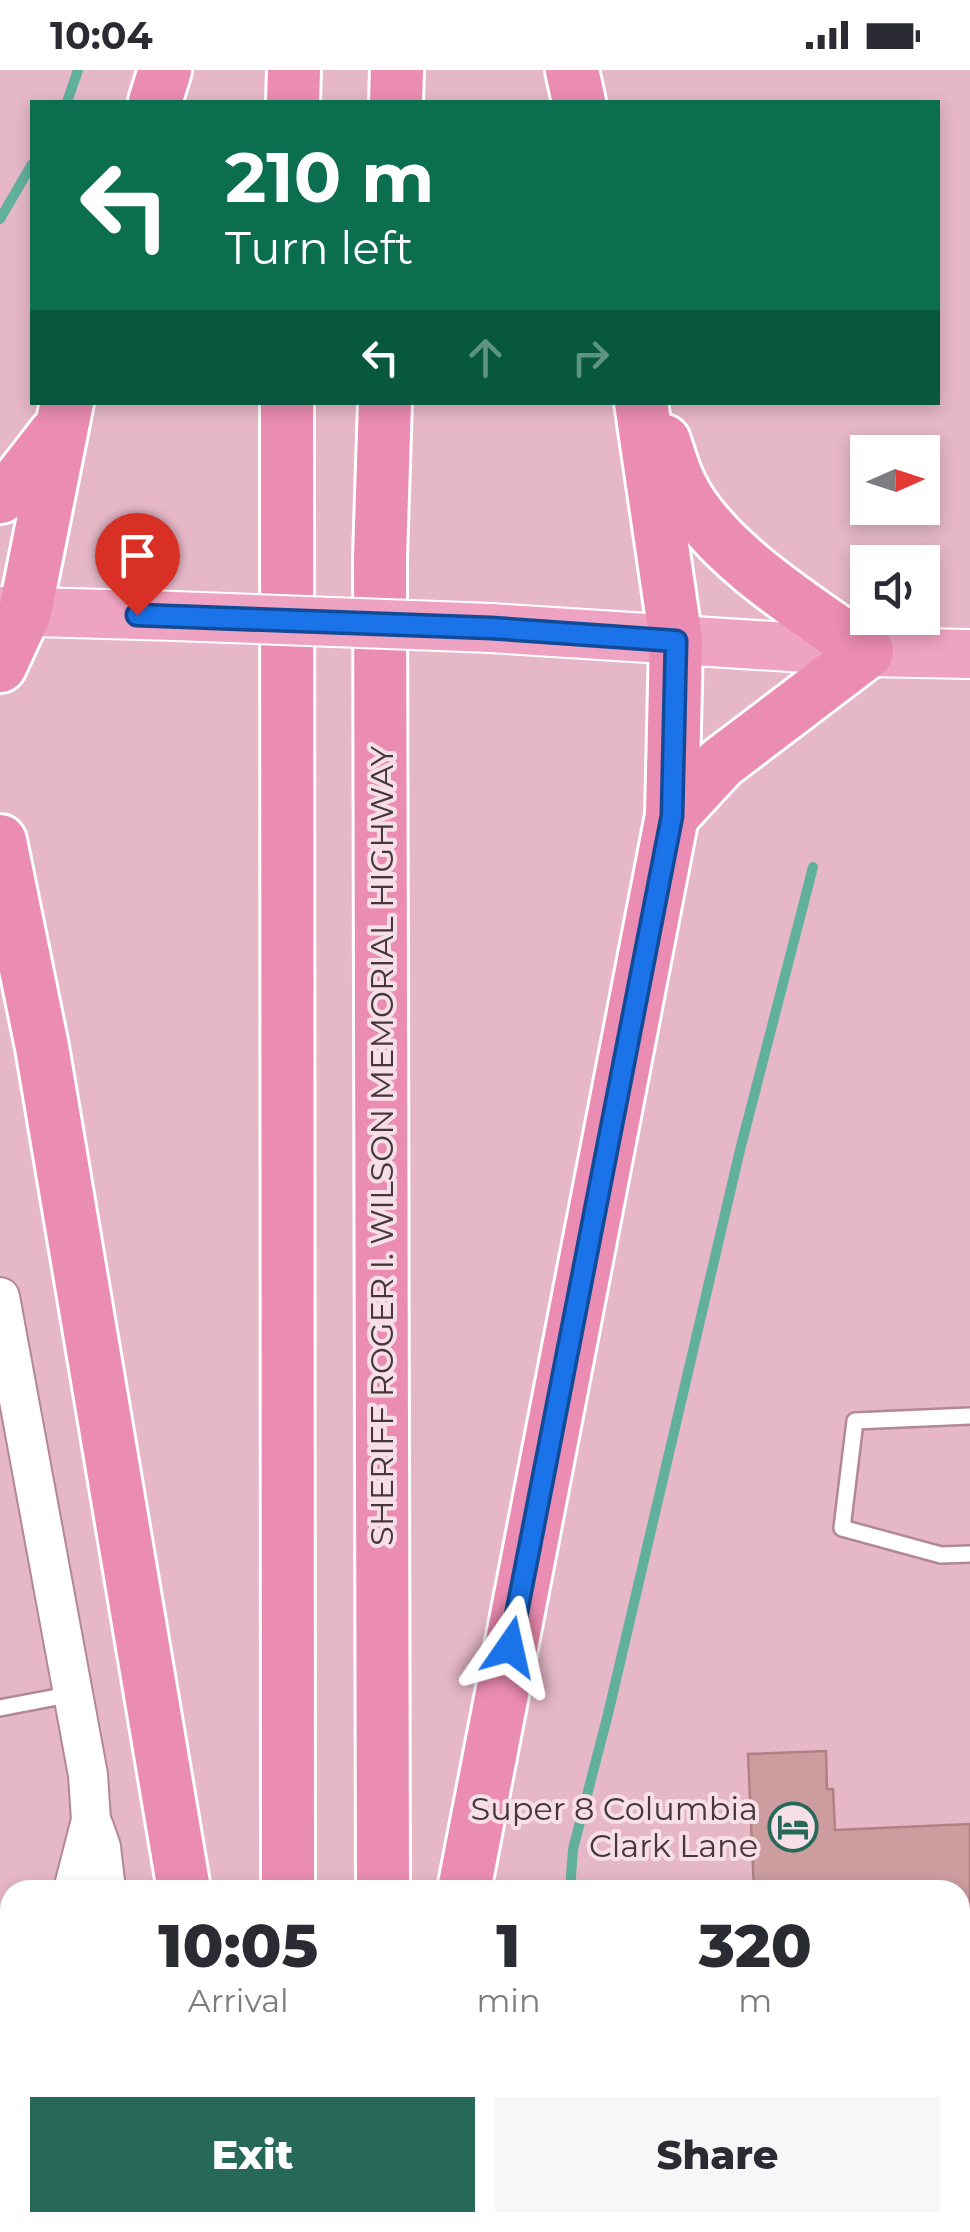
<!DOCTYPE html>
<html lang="en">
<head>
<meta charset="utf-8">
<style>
  body { margin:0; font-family:Montserrat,sans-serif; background:#f7f7f7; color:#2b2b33; height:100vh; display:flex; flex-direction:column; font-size:38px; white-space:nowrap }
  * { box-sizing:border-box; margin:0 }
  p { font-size:32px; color:#7c7c81 }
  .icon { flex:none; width:55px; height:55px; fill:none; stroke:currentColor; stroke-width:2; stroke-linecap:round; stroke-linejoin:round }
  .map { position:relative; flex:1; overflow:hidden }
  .drawer { position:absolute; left:0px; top:1810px; width:970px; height:352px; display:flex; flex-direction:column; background:#fff; border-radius:30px 30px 0 0; box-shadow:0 5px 15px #0003 }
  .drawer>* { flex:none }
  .hud { position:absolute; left:30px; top:30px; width:910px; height:305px; border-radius:0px; box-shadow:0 5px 15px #0003; background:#0b6e4f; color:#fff; overflow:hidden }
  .needle { width:65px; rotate:87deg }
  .fabs { position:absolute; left:850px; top:365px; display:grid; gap:20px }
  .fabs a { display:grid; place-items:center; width:90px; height:90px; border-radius:0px; background:#fff; box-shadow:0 5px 15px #0003; font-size:50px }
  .pin { position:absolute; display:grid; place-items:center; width:85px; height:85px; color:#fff; margin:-102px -42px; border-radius:50% 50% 50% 0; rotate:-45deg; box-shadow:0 0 10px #0007 }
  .pin .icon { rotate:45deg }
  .me { position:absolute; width:110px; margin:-55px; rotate:11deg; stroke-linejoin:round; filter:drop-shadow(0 0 8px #0008) }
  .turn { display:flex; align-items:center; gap:35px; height:210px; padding:0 30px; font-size:45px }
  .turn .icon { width:130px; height:130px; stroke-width:2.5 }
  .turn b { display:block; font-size:70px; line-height:85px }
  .lanes { display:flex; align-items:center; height:95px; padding:0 30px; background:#0003; justify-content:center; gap:50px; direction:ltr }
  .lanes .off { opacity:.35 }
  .eta { display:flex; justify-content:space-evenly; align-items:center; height:170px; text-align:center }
  .eta b { font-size:60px; font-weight:800; line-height:70px }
  .cta { display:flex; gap:20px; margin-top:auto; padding:20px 30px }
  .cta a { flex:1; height:115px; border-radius:0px; background:#266959; color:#fff; font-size:40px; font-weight:800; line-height:115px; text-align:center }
  .cta a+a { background:#f7f7f7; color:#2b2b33 }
  .status { display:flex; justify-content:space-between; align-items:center; height:70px; padding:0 50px; background:#fff; direction:ltr }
  .status svg { height:28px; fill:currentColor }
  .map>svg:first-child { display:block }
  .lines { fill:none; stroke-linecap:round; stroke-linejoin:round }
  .stream { stroke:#60b09c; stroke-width:10 }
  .building { fill:#cc9c9f; stroke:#af8183; stroke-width:2.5 }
  .service-casing { stroke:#b38797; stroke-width:20 }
  .tertiary-casing { stroke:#b38797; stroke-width:42 }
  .trunk-casing { stroke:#fff; stroke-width:52 }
  .motorway-casing { stroke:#fff; stroke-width:58 }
  .service { stroke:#fff; stroke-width:15 }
  .tertiary { stroke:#fff; stroke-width:38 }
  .trunk { stroke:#efa3c2; stroke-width:48 }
  .motorway { stroke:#eb8cb2; stroke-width:52 }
  .trunk-bridge-casing { stroke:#fff; stroke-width:52; stroke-linecap:butt }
  .trunk-bridge { stroke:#efa3c2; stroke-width:48 }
  .route-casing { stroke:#114b97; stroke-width:25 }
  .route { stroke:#1a73e8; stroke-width:18 }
  .labels { text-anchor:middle; stroke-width:8; stroke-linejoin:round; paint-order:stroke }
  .street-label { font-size:32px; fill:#49363d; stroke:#f7dfe7 }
  .poi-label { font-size:32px; fill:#49363d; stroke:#f7dfe7; text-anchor:end }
</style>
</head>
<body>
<div class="status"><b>10:04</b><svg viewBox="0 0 49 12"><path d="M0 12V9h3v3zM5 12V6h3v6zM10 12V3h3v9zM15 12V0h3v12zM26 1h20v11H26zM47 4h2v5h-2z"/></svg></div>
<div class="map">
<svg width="970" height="2162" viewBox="0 0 970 2162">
  <rect width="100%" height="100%" fill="#e5b7c7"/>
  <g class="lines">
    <path class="stream" d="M67,32L78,0
      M0,149L32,94
      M570,1820L573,1779L608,1644L740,1080L813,797
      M669,2152L672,2162
      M622,2162L623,2152"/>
  </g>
  <path class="building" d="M826,1681L827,1719H833L835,1760L970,1754V1838L960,1839V1820H754L748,1684Z"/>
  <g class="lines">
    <g class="service-casing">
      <path id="service" d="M970,1346L855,1351L842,1458L941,1485L970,1484
        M0,1638L73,1624"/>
    </g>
    <g class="tertiary-casing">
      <path id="tertiary" d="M0,1227L88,1705L91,1750L73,1820
        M94,1757L101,1777L106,1820
        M0,1919L10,1898
        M0,1952L10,1972
        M134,2152L139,2162"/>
    </g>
    <g class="trunk-casing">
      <path id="trunk" d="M0,541L175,546
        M491,558L867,582L970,584"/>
    </g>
    <g class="motorway-casing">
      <path id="motorway" d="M572,0L579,32
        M155,32L165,0
        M293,32L294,0
        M396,32L397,0
        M287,332L288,1820
        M664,371C669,386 673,401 680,415C711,481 808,541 867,582L721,693L672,746
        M0,427L13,418L55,364
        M0,596L25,542L67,332
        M0,771L42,977L184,1820
        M383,1820L380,488L385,332
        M464,1820L672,746L676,571L641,332
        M238,2152L240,2162
        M288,2152V2162
        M406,2162L408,2152"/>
    </g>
    <use href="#service" class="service"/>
    <use href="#tertiary" class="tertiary"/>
    <use href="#trunk" class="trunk"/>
    <use href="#motorway" class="motorway"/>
    <g class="trunk-bridge-casing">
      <path id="trunk-bridge" d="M175,546L491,558"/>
    </g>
    <use href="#trunk-bridge" class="trunk-bridge"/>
  </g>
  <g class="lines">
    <g class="route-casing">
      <path id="route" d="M137,545L491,558L676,571L672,746L510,1577"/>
    </g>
    <use href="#route" class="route"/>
  </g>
  <defs>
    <g id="hotel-ring" transform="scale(2.5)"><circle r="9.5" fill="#f7dfe7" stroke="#266959" stroke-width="1.5"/><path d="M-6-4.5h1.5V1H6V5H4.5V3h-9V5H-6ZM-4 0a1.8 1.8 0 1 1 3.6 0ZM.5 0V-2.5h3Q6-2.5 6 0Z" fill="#266959"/></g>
  </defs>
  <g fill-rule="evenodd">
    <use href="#hotel-ring" x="793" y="1757"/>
  </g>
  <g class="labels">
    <g class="street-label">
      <text transform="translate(382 1076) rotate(-90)" y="11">SHERIFF ROGER I. WILSON MEMORIAL HIGHWAY</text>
    </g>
    <g class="poi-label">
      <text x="758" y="1750">Super 8 Columbia<tspan x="758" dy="37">Clark Lane</tspan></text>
    </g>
  </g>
</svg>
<div class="fabs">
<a><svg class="needle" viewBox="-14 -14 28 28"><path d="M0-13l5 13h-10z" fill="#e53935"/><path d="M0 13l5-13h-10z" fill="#7c7c81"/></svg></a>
<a><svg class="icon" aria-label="sound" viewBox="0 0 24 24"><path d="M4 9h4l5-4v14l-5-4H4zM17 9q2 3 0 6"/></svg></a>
</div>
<div class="pin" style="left:137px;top:545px;background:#d93025"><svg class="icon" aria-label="arrive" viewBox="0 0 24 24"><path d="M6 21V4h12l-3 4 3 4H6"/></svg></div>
<svg class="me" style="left:510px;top:1577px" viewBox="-20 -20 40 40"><path d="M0-17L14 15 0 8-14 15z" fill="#1a73e8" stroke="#fff" stroke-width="4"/></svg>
<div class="hud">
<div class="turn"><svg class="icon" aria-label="left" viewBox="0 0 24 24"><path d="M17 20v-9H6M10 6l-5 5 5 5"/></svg><div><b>210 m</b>Turn left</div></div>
<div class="lanes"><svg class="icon" aria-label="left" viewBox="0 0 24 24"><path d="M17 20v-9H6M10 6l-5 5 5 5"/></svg><svg class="icon off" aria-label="ahead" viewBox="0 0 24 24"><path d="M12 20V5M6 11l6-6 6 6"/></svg><svg class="icon off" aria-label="right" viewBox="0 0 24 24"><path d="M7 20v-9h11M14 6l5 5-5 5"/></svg></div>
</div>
<section class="drawer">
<div class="eta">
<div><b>10:05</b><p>Arrival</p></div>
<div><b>1</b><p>min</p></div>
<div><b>320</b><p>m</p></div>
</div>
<div class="cta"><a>Exit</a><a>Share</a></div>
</section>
</div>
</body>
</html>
